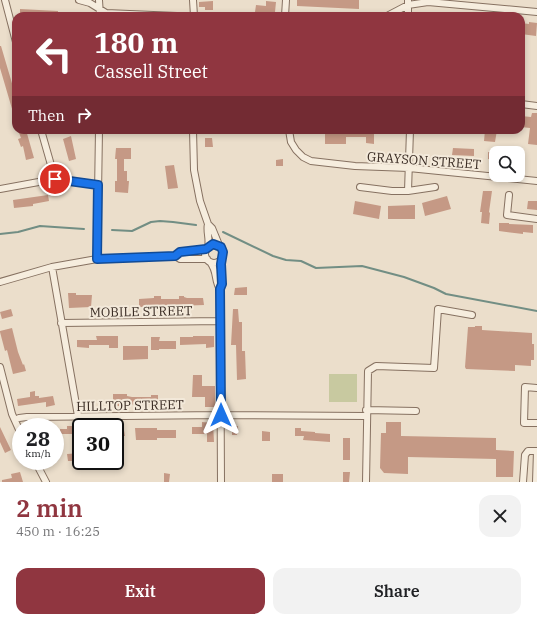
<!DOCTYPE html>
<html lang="en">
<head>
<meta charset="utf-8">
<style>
  body { margin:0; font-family:"IBM Plex Serif",serif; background:#f2f2f2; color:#202124; height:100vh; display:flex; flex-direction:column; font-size:15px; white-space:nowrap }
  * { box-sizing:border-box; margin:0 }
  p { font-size:13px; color:#757577 }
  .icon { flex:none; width:22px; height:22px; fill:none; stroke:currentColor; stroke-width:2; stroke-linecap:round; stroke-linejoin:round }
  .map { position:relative; height:482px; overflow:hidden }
  .panel { display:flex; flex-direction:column; background:#fff; flex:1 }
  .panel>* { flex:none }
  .banner { position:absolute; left:12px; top:12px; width:513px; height:122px; border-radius:12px; box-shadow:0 2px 6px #0003; background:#903640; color:#fff; overflow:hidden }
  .fabs { position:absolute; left:489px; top:146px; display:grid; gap:8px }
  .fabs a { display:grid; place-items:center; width:36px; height:36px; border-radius:8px; background:#fff; box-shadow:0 2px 6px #0003; font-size:20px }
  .speed { position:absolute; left:12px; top:418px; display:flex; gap:8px; font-size:20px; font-weight:700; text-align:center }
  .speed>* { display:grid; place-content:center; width:52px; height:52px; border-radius:50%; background:#fff; box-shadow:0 2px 6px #0003; line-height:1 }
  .speed small { font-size:10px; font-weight:400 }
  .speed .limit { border:2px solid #111; border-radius:6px; background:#fff; color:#111 }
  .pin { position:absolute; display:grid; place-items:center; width:34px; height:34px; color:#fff; margin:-17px; border:2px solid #fff; border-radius:50%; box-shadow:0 1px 4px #0007 }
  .me { position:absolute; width:44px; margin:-22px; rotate:0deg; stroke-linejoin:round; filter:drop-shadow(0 0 3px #0008) }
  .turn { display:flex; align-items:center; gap:14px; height:84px; padding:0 16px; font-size:18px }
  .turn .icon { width:52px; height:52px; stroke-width:2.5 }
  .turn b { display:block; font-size:28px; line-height:34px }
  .then { display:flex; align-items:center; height:38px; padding:0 16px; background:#0003; gap:8px; font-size:15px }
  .round { display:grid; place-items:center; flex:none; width:42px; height:42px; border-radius:12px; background:#f2f2f2 }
  .headline { display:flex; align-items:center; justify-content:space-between; height:68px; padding:0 16px }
  h1 { font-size:24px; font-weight:600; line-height:30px; color:#903640 }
  .primary-button { display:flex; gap:8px; margin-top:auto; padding:8px 16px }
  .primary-button a { flex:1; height:46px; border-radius:12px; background:#903640; color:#fff; font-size:16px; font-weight:600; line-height:46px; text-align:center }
  .primary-button a+a { background:#f2f2f2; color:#202124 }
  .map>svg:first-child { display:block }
  .green { fill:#c8c9a0 }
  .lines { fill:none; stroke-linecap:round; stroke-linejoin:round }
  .stream { stroke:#728e84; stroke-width:2 }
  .building { fill:#c59985 }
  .minor-casing { stroke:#867161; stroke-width:8 }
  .minor { stroke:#f6edde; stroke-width:6 }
  .route-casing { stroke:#114b97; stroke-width:10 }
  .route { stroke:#1a73e8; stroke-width:7 }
  .labels { text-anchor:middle; stroke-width:4; stroke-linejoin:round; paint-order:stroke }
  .street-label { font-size:13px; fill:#392b23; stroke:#f3e9da }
</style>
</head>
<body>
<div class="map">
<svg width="537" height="482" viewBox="0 0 537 482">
  <rect width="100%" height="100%" fill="#ebdecb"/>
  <path class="green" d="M329,374H357V402H329Z"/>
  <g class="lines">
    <path class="stream" d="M112,230L132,231L151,222L160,221L173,222L196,225
      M223,232L273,256L286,260L301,261L316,268L362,266L404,277L434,288L446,294L537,311
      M0,234L18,232L40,226L84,229"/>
  </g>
  <path class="building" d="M297,0H359V9L297,6Z
    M213,1V10H205V7H199V2Z
    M266,1L276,2L275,12H255L256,5L266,6Z
    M20,9L58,11V16H20Z
    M529,22L537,23L536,36L521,34V23L529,24Z
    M0,46H1L16,97V119H15L0,68Z
    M532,113H537V145L528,144L530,128L521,127V116L531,117Z
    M18,130H26L34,158L26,160L23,146L21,147L18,139L21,138Z
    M353,130H374V144L366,143V137H346V144H325V132H353Z
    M485,130H497L495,142L484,141Z
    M71,136L76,159L69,161L63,139Z
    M205,138H212L213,147H205Z
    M116,148H131V159H124V171H127V181H129L128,193L115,192V181H117V159H115Z
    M453,148L474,149V156L452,155Z
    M488,152L496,153V160L488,159Z
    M283,159V166H276V160Z
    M174,165L178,188L168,189L165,166Z
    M483,191H492L489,212L490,213L489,224L481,223L482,212H480Z
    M48,195L49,201L33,204V206L14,208L13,200Z
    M447,196L451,209L425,216L422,203Z
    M355,201L381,206L379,219L353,214Z
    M528,201H537V210L527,209Z
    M415,205V219H388V206Z
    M499,223H509V224L533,225V233L523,232V234L499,231Z
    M247,287V295H234L235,288Z
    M68,293H76V295H92L91,307L69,308Z
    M154,296H161V299H179V296H184V297L187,298H203L204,305L176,306V311H169V309L154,308V307H139V299L154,298Z
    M11,309L13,316L2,319L0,312Z
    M233,309H238L239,322H242V351H245L246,379L237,380L236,345H231Z
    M475,326H482V330L532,333V344H534V360H531V366L515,365V371L466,369L465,367L468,327H475Z
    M12,328L18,352L23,365L24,364L26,371L13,374L7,350L5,351L0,332V331Z
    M96,336H118V348H109V345H89V348L77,347V340H97Z
    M193,336H214V347L206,348V344L180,345V337H193Z
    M151,337H160L159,341H176V349H159V350H151Z
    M123,346H148V359L123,360Z
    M193,375H202V386H215V407H205V397H192Z
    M35,391V396H39V398L53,396L55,405L46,407V402L18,406L17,399L30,397V392Z
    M113,394H127V396L132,397H151V395H158V407H151V405L119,404V406H113Z
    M202,422L213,423L214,442H207V434H192V427H202Z
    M386,422H401V436L496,438V450L514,451L513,477H496V459L408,457V474L384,473L380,468L381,433H386Z
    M67,426H73V434H60V429H67Z
    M232,426H238L237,435H232Z
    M0,427L11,450L5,453L0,442Z
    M135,428H157V430H176V438H157V440H136Z
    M295,428H301V431L315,432V433L330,434V442L303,440L304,436H295Z
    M115,430H124L125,436H115Z
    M262,431L270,432V441H262Z
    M343,438H350V460H343Z
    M81,453V461H68L67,454Z
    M20,472L23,482H2V480L12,478L11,474Z
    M343,472H350L349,482H343Z
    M164,473L170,474L169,482H164Z
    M272,474H283V482H272Z"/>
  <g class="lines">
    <g class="minor-casing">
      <path id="minor" d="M5,0L16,42
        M79,0L90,3L106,13L177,16
        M99,0L100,16
        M193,0L194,16
        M408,0V16
        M285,16L286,0
        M387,16L408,5L428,2L537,12
        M521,104L537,106
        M41,130L55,179
        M193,130L194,170L200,201L208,224L212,228L219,245
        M289,130L291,142L296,150L303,157L311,161L355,166L409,168L537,181
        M360,187L392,191H408L435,187
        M0,189L55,179L98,185
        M408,191L410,130
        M509,195L507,215L537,219
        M205 254a9 9 0 1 1 18 0a9 9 0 1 1-18 0Z
        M208,247C210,238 206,231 208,224
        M175,256L180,252L206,249
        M97,259L99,130
        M210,262C218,272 214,280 220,289
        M52,267L78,416
        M0,282L52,267L97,259L175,256L180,259H207
        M61,323L221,321
        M0,367L12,414L21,434
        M537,388L525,387L524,423H537
        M366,410L416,411
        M15,420L19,418L27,417L221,415L366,416
        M35,461L46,482
        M221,482L220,289L222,284V259
        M366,482L368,371L376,366L434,368L438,309L472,315
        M523,482L525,455L528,451H537
        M536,482L537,451"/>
    </g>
    <use href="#minor" class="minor"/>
  </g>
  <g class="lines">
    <g class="route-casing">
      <path id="route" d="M55,179L98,185L97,259L175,256L180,252L206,249L213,244L221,247L223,252L221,264L222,284L220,289L221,415"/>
    </g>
    <use href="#route" class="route"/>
  </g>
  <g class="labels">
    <g class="street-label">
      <text transform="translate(424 160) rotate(4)" y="5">GRAYSON STREET</text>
      <text transform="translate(141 311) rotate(-1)" y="5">MOBILE STREET</text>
      <text transform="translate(130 405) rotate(-1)" y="5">HILLTOP STREET</text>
    </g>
  </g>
</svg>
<div class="fabs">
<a><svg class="icon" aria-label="search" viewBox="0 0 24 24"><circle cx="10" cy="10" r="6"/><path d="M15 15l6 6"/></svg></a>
</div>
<div class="speed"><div>28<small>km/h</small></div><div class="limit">30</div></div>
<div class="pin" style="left:55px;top:179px;background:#d93025"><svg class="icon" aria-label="arrive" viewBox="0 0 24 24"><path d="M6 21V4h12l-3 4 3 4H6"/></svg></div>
<svg class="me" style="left:221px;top:415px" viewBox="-20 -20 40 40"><path d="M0-17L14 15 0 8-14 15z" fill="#1a73e8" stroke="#fff" stroke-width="4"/></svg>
<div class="banner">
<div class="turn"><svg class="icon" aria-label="left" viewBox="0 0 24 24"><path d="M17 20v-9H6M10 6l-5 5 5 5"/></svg><div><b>180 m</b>Cassell Street</div></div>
<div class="then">Then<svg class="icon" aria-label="right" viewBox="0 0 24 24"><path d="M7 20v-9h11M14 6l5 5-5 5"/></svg></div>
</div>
</div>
<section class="panel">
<div class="headline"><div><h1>2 min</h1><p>450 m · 16:25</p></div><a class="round"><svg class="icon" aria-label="close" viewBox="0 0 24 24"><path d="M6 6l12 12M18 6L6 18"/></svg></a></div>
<div class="primary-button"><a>Exit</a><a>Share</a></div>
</section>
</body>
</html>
